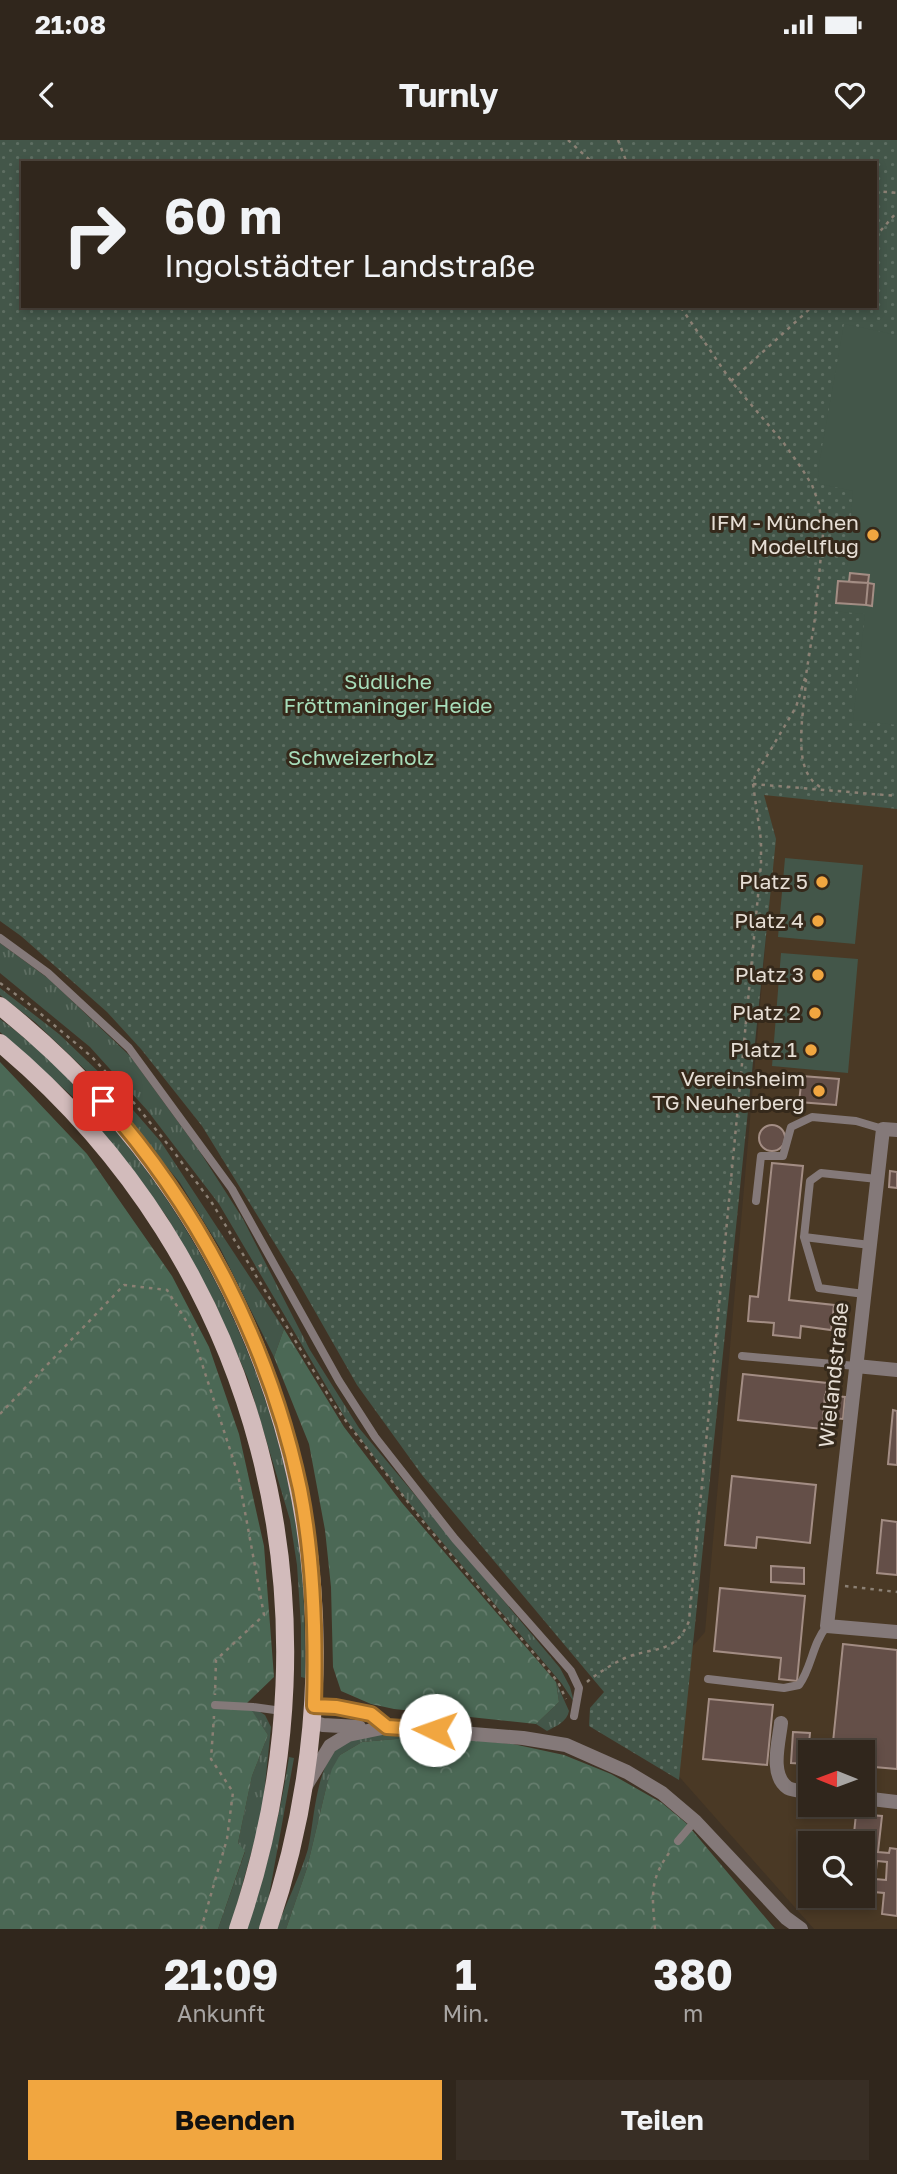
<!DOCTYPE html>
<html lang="de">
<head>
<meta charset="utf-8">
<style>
  body { margin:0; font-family:"Golos Text",sans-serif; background:#382e25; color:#f1f3f6; height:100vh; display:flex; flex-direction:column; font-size:26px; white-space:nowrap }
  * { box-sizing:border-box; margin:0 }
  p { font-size:23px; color:#a8a5a3 }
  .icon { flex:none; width:38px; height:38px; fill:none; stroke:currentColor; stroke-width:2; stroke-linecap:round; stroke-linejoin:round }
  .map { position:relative; height:1789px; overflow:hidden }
  .details { display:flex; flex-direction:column; background:#30261c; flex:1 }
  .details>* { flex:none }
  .banner { position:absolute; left:21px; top:21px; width:856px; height:147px; border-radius:0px; box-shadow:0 4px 10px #0003,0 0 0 2px #4b433b; background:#30261c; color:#f1f3f6; overflow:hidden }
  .needle { width:46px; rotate:271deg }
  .tools { position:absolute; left:798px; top:1600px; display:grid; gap:14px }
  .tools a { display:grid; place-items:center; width:77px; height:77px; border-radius:0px; background:#30261c; box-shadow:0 4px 10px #0003,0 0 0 2px #4b433b; font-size:35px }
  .pin { position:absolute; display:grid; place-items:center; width:60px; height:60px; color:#fff; margin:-30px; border-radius:14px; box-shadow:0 4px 10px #0006 }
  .me { position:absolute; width:77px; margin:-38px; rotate:273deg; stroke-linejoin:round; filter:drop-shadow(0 0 5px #0008) }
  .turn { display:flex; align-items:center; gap:24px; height:147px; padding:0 28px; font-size:32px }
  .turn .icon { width:91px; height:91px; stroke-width:2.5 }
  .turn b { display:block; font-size:49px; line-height:60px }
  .eta { display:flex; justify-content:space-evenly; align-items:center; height:119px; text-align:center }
  .eta b { font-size:42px; font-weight:700; line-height:49px }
  .button { display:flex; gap:14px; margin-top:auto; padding:14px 28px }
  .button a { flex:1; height:80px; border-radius:0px; background:#f1a640; color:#111; font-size:28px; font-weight:700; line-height:80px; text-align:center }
  .button a+a { background:#382e25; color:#f1f3f6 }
  .status { display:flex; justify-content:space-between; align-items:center; height:49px; padding:0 35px; background:#30261c; direction:ltr }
  .status svg { height:19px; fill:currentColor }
  header { display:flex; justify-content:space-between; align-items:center; height:91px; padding:0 28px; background:#30261c; font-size:32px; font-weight:700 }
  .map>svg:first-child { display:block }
  .built { fill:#4a3925; fill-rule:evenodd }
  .grass { fill:url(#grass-tufts) }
  .forest { fill:url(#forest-crowns) }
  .park { fill:url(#park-dots); fill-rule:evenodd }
  .pitch { fill:#435649 }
  .building { fill:#644f48; stroke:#a38d84; stroke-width:2; fill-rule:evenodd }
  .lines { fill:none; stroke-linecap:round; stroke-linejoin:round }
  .path { stroke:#8b8074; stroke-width:2.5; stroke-dasharray:3.5 5; stroke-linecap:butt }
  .lane { stroke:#847979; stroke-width:8 }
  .street { stroke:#847979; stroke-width:14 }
  .primary { stroke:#d2bbbb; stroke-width:18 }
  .route-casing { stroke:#9d6c2a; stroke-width:18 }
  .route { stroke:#f1a640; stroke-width:12 }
  .poi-dot { fill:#f1a640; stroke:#35291b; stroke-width:2.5 }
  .labels { text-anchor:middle; stroke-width:6; stroke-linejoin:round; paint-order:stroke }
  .poi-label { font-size:21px; fill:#e6ded5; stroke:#35291b; text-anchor:end }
  .park-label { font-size:21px; fill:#a7ddba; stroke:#35291b }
  .street-label { font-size:21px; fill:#e6ded5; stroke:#35291b }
</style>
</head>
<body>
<div class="status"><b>21:08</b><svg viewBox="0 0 49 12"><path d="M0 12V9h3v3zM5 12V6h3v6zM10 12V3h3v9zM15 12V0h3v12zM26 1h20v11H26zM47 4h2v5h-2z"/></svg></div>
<header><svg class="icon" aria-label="back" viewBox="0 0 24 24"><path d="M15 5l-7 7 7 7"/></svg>Turnly<svg class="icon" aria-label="heart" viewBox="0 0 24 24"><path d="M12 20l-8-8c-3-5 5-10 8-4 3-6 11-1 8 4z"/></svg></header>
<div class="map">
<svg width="897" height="1789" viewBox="0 0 897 1789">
  <defs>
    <pattern id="grass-tufts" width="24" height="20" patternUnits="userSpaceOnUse" patternTransform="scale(1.75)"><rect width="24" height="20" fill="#435649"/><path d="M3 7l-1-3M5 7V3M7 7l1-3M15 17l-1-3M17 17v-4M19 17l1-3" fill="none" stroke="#5e6e62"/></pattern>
    <pattern id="forest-crowns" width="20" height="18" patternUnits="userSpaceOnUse" patternTransform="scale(1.75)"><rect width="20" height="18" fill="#4b6855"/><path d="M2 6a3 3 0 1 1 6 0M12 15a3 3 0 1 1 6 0" fill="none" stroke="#657d6d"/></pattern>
    <pattern id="park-dots" width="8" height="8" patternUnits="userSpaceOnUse" patternTransform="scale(1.75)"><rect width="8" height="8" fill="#435649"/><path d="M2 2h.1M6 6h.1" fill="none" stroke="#5e6e62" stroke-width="1.8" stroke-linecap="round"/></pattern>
  </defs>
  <rect width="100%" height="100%" fill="#403325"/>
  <path class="built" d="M763,654L897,667V1789H814L629,1580L705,1492L775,695ZM810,1612H863V1664H810ZM810,1703H863V1755H810Z"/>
  <path class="grass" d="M0,803L49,839L130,916L200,1012L243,1079L310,1210L359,1288L560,1528L570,1547L574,1562L562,1544L405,1358L345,1278L219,1064L147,970L90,907L0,833Z
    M0,848L59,894L106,939L161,1002L284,1189L274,1217L220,1108L180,1043L98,942L35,882L0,855Z
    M0,879C43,910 87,956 121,998C218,1117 282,1263 300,1416C305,1457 305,1497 305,1538L301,1537V1486L297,1425L290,1380L248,1239L214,1161L167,1077L115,1007L73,957L0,892Z
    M556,1542L569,1571C567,1582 556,1586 547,1591L536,1584L559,1562Z
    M247,1564L265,1575L271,1587L262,1674L230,1789H218L245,1712L238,1703L252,1636L268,1595Z
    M399,1594L431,1596L362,1602L340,1615L326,1648L307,1728L286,1789H277C286,1762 300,1737 308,1709C315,1680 315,1616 347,1602C362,1595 382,1594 399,1594Z
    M289,1617L294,1618L268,1761L259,1789H247C266,1732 280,1676 289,1617Z"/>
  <path class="forest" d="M0,922L87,1014L172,1136L209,1207L239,1294L264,1406L274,1537L247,1563L268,1595L252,1636L238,1703L245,1711L218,1789H0Z
    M284,1189L344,1287L402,1363L556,1542L559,1562L536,1584L394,1569L371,1564L341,1551L333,1527L331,1447L325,1390L309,1304L274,1217Z
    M431,1596L513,1604L564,1615L611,1634L662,1663L686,1683L775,1789H286L307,1728L326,1648L332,1629L340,1615L362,1602Z"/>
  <path class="park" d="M0,0H897V669L764,655L776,699L679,1640L589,1586L590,1568L604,1552L422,1335L357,1245L296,1138L202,986L141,909L107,872L21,796L0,781ZM23,23H875V166H23Z"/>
  <path class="pitch" d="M844,184L897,195V585L853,580L865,474L832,471L834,439H846L853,351L820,344L818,330Z
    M785,718L863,725L855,804L778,797Z
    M781,813L858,819L848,933L772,926Z"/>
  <path class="building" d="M850,433L869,435L868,443L849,442Z
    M838,441L868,443L866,465L836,463Z
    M868,443L874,444L872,466L866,465Z
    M802,936L839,939L836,965L799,962Z
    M759 998a13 13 0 1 1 26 0a13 13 0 1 1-26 0Z
    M772,1023L803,1026L789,1160L834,1165L831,1190L801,1186L800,1198L773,1195L774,1183L748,1181L750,1156L758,1157Z
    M890,1031L897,1032V1048L889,1047Z
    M743,1234L827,1243L822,1289L738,1280Z
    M825,1255L845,1257L843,1279L823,1277Z
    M893,1270L897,1271V1325L888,1324Z
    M732,1336L816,1345L810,1403L757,1397L756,1408L725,1405Z
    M882,1380L897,1382V1435L877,1433Z
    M771,1426L804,1428V1444L771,1442Z
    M720,1448L805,1456L797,1541L779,1539L781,1518L714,1511Z
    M843,1504L897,1510V1629L863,1626V1612H832Z
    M709,1559L773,1565L767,1625L703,1619Z
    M793,1592L810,1593L807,1624L791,1623Z
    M856,1674L882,1676L878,1712L889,1713L890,1708L897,1709V1776L882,1774L884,1753L863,1751V1703H853ZM877,1721L887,1722L886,1740L875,1739Z"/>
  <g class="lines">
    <path class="path" d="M568,0L593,23
      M618,0L627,23
      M875,51L897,53
      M875,97L897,72
      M731,241L813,166
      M806,539C805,566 793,616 811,639C814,643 820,647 824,650
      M753,644L897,656
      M0,843L29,864L92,917L135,964L174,1012L212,1063L336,1268L420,1378L558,1542L566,1559
      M251,1130L264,1124
      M0,1274L124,1145L167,1150L190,1187L238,1334L264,1475L216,1520L215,1555
      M845,1446L897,1452
      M587,1542C598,1533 612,1524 625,1518C654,1506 675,1515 689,1481L761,724V700L753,644L755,636L796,567L806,535L815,478L823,394L819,364L812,345L802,329L783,302L731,241L680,166
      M201,1789L227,1699L233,1652L211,1619L214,1576
      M655,1789C652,1754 649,1739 672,1709"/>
    <path class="lane" d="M0,798L48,833L129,908L232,1049L339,1241L375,1297L455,1399L571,1531L579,1548L574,1576
      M756,1061L761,1016H783L791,987L812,977L856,981L883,989
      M804,1097L810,1041L821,1033L877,1039
      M864,1154L819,1148L804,1097L870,1105
      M742,1216L856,1226
      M708,1539L784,1548L799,1545C812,1527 812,1504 827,1486
      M215,1565L253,1567L282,1571
      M678,1701L695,1681"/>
    <path class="street" d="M897,990L883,989L827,1486L897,1492
      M856,1226L897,1230
      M314,1565C339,1567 369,1567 387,1587H382
      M312,1582L323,1585L359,1587
      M781,1583C779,1602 769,1635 788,1648C794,1651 804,1651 810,1652
      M304,1649L330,1606L348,1595L387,1587L523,1598L566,1605L627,1632L662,1653L695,1681L786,1778L801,1789
      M863,1658L897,1662"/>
    <path class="primary" d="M0,866C280,1090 384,1450 268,1789
      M0,903C262,1122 349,1468 238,1789"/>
  </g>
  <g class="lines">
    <g class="route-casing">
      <path id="route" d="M103,961C200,1070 270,1206 300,1349C314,1420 316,1493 314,1566L336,1567L371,1574L387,1587L435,1590"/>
    </g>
    <use href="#route" class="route"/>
  </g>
  <g class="poi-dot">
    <circle cx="873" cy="395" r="7"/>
    <circle cx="822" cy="742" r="7"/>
    <circle cx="818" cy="781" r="7"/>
    <circle cx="818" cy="835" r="7"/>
    <circle cx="815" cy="873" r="7"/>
    <circle cx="811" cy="910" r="7"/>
    <circle cx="819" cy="951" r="7"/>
  </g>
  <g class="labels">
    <g class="poi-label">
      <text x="859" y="390">IFM - München<tspan x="859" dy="24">Modellflug</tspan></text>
      <text x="808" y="749">Platz 5</text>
      <text x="804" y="788">Platz 4</text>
      <text x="804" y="842">Platz 3</text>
      <text x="801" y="880">Platz 2</text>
      <text x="797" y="917">Platz 1</text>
      <text x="805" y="946">Vereinsheim<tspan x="805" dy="24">TG Neuherberg</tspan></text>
    </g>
    <g class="park-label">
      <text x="388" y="549">Südliche<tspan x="388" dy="24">Fröttmaninger Heide</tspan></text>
      <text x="361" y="625">Schweizerholz</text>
    </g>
    <g class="street-label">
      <text transform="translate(834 1235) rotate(-84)" y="7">Wielandstraße</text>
    </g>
  </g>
</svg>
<div class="tools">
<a><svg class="needle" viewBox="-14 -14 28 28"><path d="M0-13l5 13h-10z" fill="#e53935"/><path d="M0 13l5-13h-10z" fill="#a8a5a3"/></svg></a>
<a><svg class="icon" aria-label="search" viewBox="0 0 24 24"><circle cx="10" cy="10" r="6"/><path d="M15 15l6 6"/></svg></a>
</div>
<div class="pin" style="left:103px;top:961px;background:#d93025"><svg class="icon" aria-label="arrive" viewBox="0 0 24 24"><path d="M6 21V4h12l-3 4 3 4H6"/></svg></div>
<svg class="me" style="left:435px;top:1590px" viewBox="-20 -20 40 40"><circle r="19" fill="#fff"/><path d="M0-13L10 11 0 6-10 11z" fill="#f1a640"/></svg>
<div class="banner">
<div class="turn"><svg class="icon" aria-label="right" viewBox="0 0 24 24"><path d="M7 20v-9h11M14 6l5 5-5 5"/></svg><div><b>60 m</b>Ingolstädter Landstraße</div></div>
</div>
</div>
<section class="details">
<div class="eta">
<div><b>21:09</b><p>Ankunft</p></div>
<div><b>1</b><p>Min.</p></div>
<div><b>380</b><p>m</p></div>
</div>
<div class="button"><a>Beenden</a><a>Teilen</a></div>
</section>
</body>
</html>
